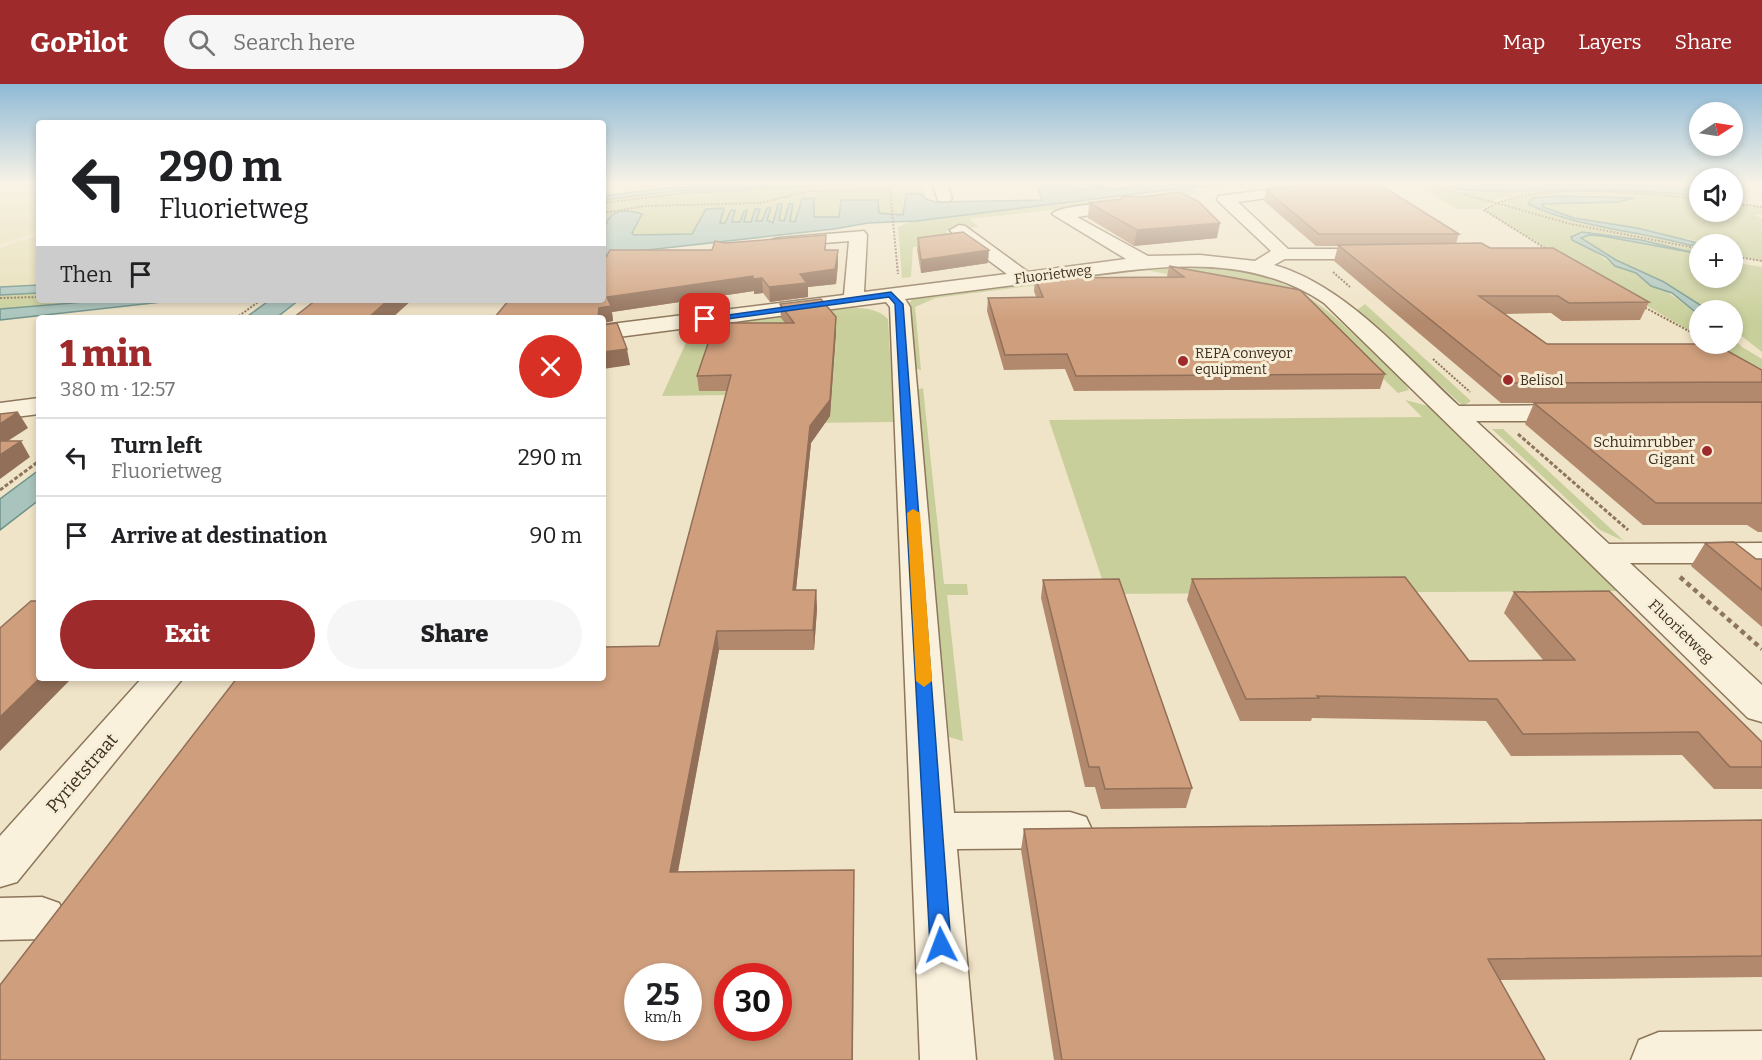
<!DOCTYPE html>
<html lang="en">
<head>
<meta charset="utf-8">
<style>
  body { margin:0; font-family:Bitter,serif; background:#f6f6f6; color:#202124; height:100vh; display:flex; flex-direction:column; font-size:22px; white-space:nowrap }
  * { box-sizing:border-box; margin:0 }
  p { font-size:20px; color:#757577 }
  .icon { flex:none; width:33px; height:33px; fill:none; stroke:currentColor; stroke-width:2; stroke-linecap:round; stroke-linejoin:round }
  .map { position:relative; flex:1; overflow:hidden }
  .panel { position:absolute; left:36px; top:231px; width:570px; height:366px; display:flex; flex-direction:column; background:#fff; border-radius:6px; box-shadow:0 3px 9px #0003 }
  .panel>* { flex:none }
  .top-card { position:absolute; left:36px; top:36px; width:570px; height:183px; border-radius:6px; box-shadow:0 3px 9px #0003; background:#fff; color:#202124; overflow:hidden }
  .needle { width:39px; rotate:78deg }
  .buttons { position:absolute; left:1689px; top:18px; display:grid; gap:12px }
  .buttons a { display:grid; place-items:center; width:54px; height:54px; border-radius:50%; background:#fff; box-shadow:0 3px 9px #0003; font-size:30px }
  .speed { position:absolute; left:624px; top:879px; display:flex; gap:12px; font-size:30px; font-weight:700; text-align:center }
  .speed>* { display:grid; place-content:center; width:78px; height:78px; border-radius:50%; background:#fff; box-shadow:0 3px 9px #0003; line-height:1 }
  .speed small { font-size:15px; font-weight:400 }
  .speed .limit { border:9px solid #d22; background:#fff; color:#111 }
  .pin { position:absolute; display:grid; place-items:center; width:51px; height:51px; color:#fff; margin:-26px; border-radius:12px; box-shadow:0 3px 9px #0006 }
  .me { position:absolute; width:66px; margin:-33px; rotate:357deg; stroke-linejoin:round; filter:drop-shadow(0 0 4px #0008) }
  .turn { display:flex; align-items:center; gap:21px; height:126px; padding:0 24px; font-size:27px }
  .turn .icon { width:78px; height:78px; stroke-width:2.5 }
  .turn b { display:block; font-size:42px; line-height:51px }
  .then { display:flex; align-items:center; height:57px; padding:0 24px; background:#0003; gap:12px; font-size:22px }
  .round { display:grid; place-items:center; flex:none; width:63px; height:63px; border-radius:32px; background:#f6f6f6 }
  .headline { display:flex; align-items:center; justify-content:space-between; height:102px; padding:0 24px }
  h1 { font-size:36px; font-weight:800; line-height:45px; color:#9e2a2b }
  .primary-button { display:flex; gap:12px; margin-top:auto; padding:12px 24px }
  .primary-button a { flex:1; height:69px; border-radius:36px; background:#9e2a2b; color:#fff; font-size:24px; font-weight:800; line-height:69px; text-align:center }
  .primary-button a+a { background:#f6f6f6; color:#202124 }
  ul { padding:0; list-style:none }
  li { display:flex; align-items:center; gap:18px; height:78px; padding:0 24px; border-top:2px solid #e0e0e0 }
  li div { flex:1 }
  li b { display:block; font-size:22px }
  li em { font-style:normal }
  header { display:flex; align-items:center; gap:36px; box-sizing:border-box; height:84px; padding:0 30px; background:#9e2a2b; color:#fff }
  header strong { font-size:28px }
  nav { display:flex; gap:33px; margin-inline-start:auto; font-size:21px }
  .search { width:420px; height:54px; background:#f6f6f6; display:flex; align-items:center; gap:15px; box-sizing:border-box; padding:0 21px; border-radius:33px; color:#757577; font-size:22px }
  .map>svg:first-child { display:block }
  .farmland { fill:#e6deb5 }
  .green { fill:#c9cf9b }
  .water { fill:#a9c4bc; stroke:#6f938a; stroke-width:1.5 }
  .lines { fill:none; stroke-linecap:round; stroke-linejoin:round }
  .minor-casing { stroke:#8d765c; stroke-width:3 }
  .path-far2 { stroke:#8d765c; stroke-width:2; stroke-dasharray:2 1.5; stroke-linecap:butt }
  .path-far1 { stroke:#8d765c; stroke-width:3; stroke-dasharray:4 2; stroke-linecap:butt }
  .path { stroke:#8d765c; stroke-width:4.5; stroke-dasharray:5 4; stroke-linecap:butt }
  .minor { fill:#faf1dc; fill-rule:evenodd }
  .wall { fill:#b2896c }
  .shaded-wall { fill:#916f58 }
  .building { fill:#cf9f7d; stroke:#916f58; stroke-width:1.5; fill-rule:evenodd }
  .route { fill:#1a73e8; stroke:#114b97; stroke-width:1.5 }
  .slow { fill:#f59e0b }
  .poi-dot { fill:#9e2a2b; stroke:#f7eed8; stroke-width:2 }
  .labels { text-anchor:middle; stroke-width:6; stroke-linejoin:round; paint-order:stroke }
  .far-street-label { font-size:14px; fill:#3d2e20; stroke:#f7eed8 }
  .far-poi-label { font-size:14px; fill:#3d2e20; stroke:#f7eed8; text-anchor:start }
  .poi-label { font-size:15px; fill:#3d2e20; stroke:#f7eed8; text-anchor:end }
  .street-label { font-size:15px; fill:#3d2e20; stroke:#f7eed8 }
  .near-street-label { font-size:18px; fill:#3d2e20; stroke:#f7eed8 }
</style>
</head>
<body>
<header>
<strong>GoPilot</strong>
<div class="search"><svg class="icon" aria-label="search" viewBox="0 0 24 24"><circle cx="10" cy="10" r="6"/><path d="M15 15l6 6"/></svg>Search here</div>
<nav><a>Map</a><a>Layers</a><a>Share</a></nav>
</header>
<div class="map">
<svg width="1762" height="976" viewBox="0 0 1762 976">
  <rect width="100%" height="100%" fill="#f0e4c8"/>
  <path class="farmland" d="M0,100H39V147L0,160Z
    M603,100H763L667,104L603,112Z
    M39,151V201L0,203V164Z"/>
  <path class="green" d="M833,100H919L925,111L904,112L903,131L879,129L878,116L844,115L841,117L839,133H814L802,115L795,139L790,137L793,120H789L784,137L773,139L767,136L770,124L767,125L762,137H756L760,126H755L751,138H744L747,127H744L740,138H731L735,126L731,127L725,139H720L723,125L692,150L634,151L612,131L603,143V116L674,107Z
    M1414,100L1488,107L1617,106L1699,111V115L1661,113L1699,116L1700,128H1732L1733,119L1762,123V131L1751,130L1762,134V177L1733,171L1732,160C1699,160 1670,151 1637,144C1605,138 1573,136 1543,123L1542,120L1634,116L1582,112L1535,114L1530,119L1570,136L1699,162V165L1579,141L1493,119L1534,110L1498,114L1481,125H1456Z
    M1193,103L1199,110L969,135L979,143L945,147L960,158L913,163L911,193L902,194L898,143L912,137L1154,110Z
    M1491,120L1594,145L1699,166L1700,194H1732L1733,178L1762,183V268L1734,246L1732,226H1706L1664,198L1616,176L1581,155L1589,151L1602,152L1692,168L1609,151L1582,148L1580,159C1593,166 1604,174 1615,182C1621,186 1631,187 1637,190C1659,202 1680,216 1699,231V252L1490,131L1486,126Z
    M1204,182C1292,193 1313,210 1374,270C1385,280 1403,293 1409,306L1398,309L1303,217L1146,186L1074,195L1075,192L1134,184Z
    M1047,195L1060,198L936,214L915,223L921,286L914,284L908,220L913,215Z
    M39,209V216H109L0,225V211Z
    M1365,220L1471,317L1463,322L1357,226Z
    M852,224C866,224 878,225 888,235L894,338L719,340L726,311L662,312L693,243Z
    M1733,254L1742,263L1762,275V285L1714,260H1732Z
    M923,304L944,500H967L968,511H947L963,657L949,653L916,306Z
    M1405,316L1428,322L1619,507L1107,510L1049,336L1422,333Z
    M1492,345H1503L1624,457L1600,446Z"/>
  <path class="water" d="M763,100H833L674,107L603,116V112L667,104Z
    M1037,100H1053L1056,105L1059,104L1057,100H1060L1066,105L1063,100H1067L1070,105L1074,106L1071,100H1075L1079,105H1088L1085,100H1089L1093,105H1097L1094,100L1103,105L1100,100H1104L1109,105L1135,103L1133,100H1256L1193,103L916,137L868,139L834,145L603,171C603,143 604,118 642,130L632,149L634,151L692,150L706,125L724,124L720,139H725L731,126H735L732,138H740L744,127L747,126L744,138H751L755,125H760L756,137H762L767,124H771L767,136L773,139L778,120H782L779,136L784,137L789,120H793L790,137L795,138L802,115L814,114V133H839L841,116H878L879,129L903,131L906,110H921L926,115L936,118L1042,116Z
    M1444,100H1619L1699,104L1700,111L1617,106L1485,107L1458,105Z
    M1557,112L1634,114L1618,118L1542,120L1543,123L1574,134L1637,144L1702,160L1689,161C1635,146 1578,144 1528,120L1532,114Z
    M1582,148L1641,156L1695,169L1602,152L1589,151L1581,154L1616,176L1664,198L1708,226H1700L1699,231L1672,209L1651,202L1636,189L1615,182L1606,173L1572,156L1571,153Z
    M39,201V209L0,211V203Z
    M109,216H180L0,236V225Z
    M270,216H299L276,234H245Z
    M39,386V416L0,446V415Z"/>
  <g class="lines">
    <g class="minor-casing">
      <path id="minor" d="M933,100H947L952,114L950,117H938Z
        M1309,100L1315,101L1318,104L1315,107L1238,118L1288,165H1382L1391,170L1382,175H1285L1274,181C1345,201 1405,272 1459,322L1573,321L1582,324L1586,329L1582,334L1573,337H1476L1609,460L1762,459V479H1630L1762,601V638L1748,634L1324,219C1245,166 1153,183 1063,195C1011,201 958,208 905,215L910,223L954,729L1070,728L1086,733L1092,746L1086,759L1070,764L957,765L976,976H920L890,223L886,218L603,255V241L844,211L849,157L774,163L771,159L774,155L780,154L864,147L867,151L864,208L1007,190L953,150L950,146L959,141L965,142L1028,188L1126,175L1052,130C1058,122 1115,116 1121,124L1119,127L1077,133L1148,172L1200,171L1255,177L1271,167L1219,118L1217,115L1219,112Z
        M39,314V330L0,335V319Z
        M142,594H183L17,798L0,803V752Z
        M42,813L59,819L67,834L59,849L42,855L0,856V814Z
        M1762,947V976H1631L1639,956L1659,948Z"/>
    </g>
    <path class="path-far2" d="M895,100L890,106L898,190
      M1427,100L1571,140L1700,165
      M603,119L685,109L864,100
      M1732,119L1762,123
      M603,129L645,122L760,119L810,107L890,106
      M1548,166L1484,126C1533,95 1642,110 1700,115
      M1732,172L1762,177
      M1333,188L1350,203
      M0,214L39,213
      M1642,222L1700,253
      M236,234L261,216
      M1433,275L1470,308"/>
    <path class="path-far1" d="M1518,350L1628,446
      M0,406L39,377"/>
    <path class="path" d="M1680,493L1762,565"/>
    <use href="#minor" class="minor"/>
  </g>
  <path class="wall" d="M1266,106L1459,150L1456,159L1490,164L1649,218L1640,236L1562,237L1551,229L1504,230L1547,260L1762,298V448H1758L1747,441H1643L1525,340L1534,319H1569H1501L1334,177L1338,162H1316L1264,117Z
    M1089,119L1217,154L1134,162L1088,134Z
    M918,154L988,179L921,189L917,166Z
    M725,159L826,166L838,180L836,200L808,203V213L770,218L763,209L754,210V207L612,228L613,237L603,239V234H494L712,166Z
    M1169,182L1385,290L1380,305L1074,307L1065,285L1004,286L987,227L988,214L1036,213L1034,207L1035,194L1167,193Z
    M780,220L836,247L830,332L811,359L796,506H816L817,525L814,566H719L678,788L854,786V806L0,976L659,562L727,307H699L697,292L785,239L781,234Z
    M1705,459L1756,475H1762V543L1691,482Z
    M1192,495L1469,577H1544L1504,529L1514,508L1762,658V705H1714L1682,671L1511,672L1486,637L1312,634L1311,637H1240L1187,516Z
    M1043,496L1192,704L1186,724L1101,725L1095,703H1085L1041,514Z
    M1762,736V893L1500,896L1545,976H1054L1021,766L1024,745Z"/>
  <path class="shaded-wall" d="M1220,139L1217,154L1134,162L1137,146Z
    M838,166V180L836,200L808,203V213L770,218L769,203Z
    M989,166L988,179L921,189V176Z
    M753,192L762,194L763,209L754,210V207L612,228L613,237L603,239V234H598L599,224L607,213Z
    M388,216H412L392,234H368Z
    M836,233V247L830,332L811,359L794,525L793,506L810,342Z
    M627,265L630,281L603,285V268Z
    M18,328L28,344L0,362V340Z
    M21,357L30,373L0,395V371Z
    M816,506L817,525L814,566L813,546Z
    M717,547L719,566L674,808L670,788Z
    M40,594H72L0,667V633Z
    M854,786L853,976H852Z"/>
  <path class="building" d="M1310,100H1379L1459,150H1319L1266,106Z
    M1179,108L1198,117L1220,139L1137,146L1089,119L1121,115L1124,112L1143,113Z
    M963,148L989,166L921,176L918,154Z
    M826,151L825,166H838L835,185L800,190L807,199L769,203L762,194L753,195V192L607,213L611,222L599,224L598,234H494L509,216H603V175H605L610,166H712L715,157L725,159Z
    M1481,159L1490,164H1553L1649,218L1569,219L1558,212H1479L1547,260H1715L1762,286V298L1509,299L1338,161Z
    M1169,182L1300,206L1385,290L1076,292L1067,270L1005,271L988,214L1043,213L1035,194L1184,193Z
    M821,215L836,233L830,316L810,342L793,506H816L813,546L717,547L670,788L854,786L852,976H0V901L237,594H603V563L659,562L731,291L697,292L715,239H794L780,220ZM638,892H688V944H638ZM728,892H778V944H728Z
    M316,216H388L368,234H293Z
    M617,239L627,265L603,268V241Z
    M1762,318V419H1656L1534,319Z
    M18,328L0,340V330Z
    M0,357H21L0,371Z
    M1734,458L1756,475H1762V506L1705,459Z
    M1405,493L1469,577L1575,576L1514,508L1609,507L1762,658V683H1730L1698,648L1523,650L1497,615L1317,612L1319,614L1246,615L1192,495Z
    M1119,495L1192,704L1105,705L1099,683H1089L1043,496Z
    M31,517H39L40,594L0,633V544Z
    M1762,736V872L1488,875L1545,976H1062L1024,745Z"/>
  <linearGradient id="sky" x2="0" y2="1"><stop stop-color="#8fbad6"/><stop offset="0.42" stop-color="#f8f3e6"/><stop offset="1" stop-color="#f8f3e6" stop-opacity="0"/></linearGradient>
  <rect width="1762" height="236" fill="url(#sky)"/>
  <path class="route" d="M891,208L903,220L951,861L948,868L941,871L933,868L930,861L895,220L889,213L705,238L700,235Z"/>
  <path class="slow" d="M913,425L920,429L932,597L924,603L916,597L907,429Z"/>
  <g class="poi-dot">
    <circle cx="1183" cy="277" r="6"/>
    <circle cx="1508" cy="296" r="6"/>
    <circle cx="1707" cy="367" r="6"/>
  </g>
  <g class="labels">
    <g class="far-street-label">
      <text transform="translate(1053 190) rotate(-7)" y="5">Fluorietweg</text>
    </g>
    <g class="far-poi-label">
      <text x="1195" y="274">REPA conveyor<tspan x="1195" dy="16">equipment</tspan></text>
      <text x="1520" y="301">Belisol</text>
    </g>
    <g class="poi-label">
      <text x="1695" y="363">Schuimrubber<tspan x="1695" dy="17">Gigant</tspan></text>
    </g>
    <g class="street-label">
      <text transform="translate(1681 547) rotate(44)" y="5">Fluorietweg</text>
    </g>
    <g class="near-street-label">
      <text transform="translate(82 689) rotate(-49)" y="6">Pyrietstraat</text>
    </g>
  </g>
</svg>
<div class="buttons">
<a><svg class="needle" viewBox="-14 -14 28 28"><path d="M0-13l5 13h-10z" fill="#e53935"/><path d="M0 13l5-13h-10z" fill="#757577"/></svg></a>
<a><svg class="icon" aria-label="sound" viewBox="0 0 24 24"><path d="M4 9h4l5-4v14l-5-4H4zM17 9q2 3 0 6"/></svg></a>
<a>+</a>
<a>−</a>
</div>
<div class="speed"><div>25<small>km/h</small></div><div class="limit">30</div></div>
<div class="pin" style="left:705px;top:235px;background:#d93025"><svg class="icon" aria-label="arrive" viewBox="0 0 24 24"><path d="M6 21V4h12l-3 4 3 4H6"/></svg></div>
<svg class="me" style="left:941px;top:861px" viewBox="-20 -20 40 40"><path d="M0-17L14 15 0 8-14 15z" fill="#1a73e8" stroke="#fff" stroke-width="4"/></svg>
<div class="top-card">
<div class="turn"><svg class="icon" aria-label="left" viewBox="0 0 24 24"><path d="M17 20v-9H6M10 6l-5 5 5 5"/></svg><div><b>290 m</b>Fluorietweg</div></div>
<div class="then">Then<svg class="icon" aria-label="arrive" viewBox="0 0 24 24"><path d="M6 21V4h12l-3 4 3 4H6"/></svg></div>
</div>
<section class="panel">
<div class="headline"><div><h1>1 min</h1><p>380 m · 12:57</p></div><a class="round" style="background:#d93025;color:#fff"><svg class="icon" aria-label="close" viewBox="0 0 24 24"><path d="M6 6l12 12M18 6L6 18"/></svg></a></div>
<ul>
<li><svg class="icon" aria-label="left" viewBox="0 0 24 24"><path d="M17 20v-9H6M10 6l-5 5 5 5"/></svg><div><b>Turn left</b><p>Fluorietweg</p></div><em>290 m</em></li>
<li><svg class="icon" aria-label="arrive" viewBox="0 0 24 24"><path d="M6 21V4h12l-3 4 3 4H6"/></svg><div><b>Arrive at destination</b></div><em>90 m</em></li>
</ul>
<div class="primary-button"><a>Exit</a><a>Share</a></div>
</section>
</div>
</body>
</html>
